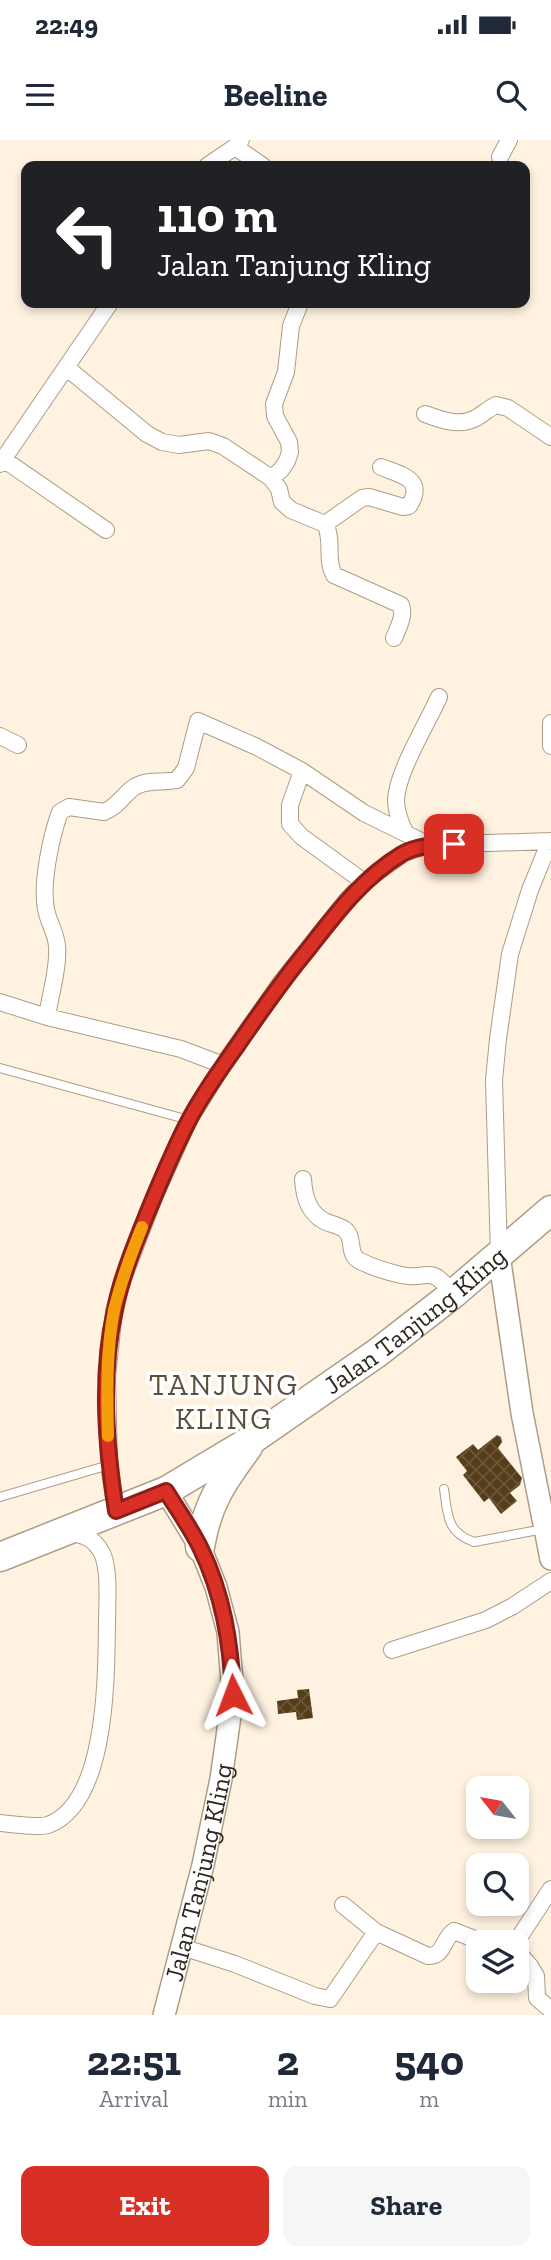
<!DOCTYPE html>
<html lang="en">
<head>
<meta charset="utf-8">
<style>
  body { margin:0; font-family:"Zilla Slab",serif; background:#f6f6f7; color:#1f2937; height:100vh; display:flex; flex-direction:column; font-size:26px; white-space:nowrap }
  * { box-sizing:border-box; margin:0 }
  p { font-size:23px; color:#747a83 }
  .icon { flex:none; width:38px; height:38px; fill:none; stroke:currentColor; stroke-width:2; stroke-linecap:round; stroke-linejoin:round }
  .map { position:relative; height:1875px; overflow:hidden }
  .drawer { display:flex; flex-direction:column; background:#fff; flex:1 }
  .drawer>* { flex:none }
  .hud { position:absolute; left:21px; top:21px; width:509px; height:147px; border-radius:14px; box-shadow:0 4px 10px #0003; background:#202124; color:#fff; overflow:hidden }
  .needle { width:46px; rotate:301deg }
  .buttons { position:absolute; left:466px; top:1636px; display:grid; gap:14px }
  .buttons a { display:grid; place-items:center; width:63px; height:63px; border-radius:14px; background:#fff; box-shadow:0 4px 10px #0003; font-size:35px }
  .pin { position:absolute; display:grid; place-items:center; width:60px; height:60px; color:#fff; margin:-30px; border-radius:14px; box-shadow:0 4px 10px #0006 }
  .me { position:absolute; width:77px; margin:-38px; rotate:357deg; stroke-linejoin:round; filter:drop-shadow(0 0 5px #0008) }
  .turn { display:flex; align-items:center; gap:24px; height:147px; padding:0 21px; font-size:32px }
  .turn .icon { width:91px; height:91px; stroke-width:2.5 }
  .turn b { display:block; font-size:49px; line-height:60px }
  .eta { display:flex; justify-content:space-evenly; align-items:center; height:119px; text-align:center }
  .eta b { font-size:42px; font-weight:700; line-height:49px }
  .button { display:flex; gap:14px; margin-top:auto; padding:14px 21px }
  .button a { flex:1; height:80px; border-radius:14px; background:#d93025; color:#fff; font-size:28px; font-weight:700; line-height:80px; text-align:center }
  .button a+a { background:#f6f6f7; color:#1f2937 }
  .status { display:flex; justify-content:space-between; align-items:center; height:49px; padding:0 35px; background:#fff; direction:ltr }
  .status svg { height:19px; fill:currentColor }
  header { display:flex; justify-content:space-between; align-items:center; height:91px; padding:0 21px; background:#fff; font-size:32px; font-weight:700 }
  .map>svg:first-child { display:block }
  .building { fill:url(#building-cross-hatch) }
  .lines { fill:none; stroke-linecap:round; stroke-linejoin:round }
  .lane-casing { stroke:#ad9d88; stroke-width:10 }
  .street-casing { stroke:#ad9d88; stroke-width:18 }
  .secondary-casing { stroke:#ad9d88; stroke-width:24 }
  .highway-casing { stroke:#ad9d88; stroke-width:31 }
  .lane { stroke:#fff; stroke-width:8 }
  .street { stroke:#fff; stroke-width:16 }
  .secondary { stroke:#fff; stroke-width:21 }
  .highway { stroke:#fff; stroke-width:28 }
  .route-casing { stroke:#8d1f18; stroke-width:18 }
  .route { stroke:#d93025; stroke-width:12 }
  .slow { stroke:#f59e0b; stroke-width:12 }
  .labels { text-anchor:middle; stroke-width:7; stroke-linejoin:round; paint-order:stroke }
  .street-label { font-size:26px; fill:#2d271f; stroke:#fff }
  .quarter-label { font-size:30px; letter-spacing:2px; fill:#5c4f3c; stroke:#fff }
</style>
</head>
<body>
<div class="status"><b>22:49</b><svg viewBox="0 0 49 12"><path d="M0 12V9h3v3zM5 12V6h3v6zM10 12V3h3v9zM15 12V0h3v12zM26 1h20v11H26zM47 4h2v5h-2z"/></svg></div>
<header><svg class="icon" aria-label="menu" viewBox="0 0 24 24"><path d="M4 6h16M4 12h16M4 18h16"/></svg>Beeline<svg class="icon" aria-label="search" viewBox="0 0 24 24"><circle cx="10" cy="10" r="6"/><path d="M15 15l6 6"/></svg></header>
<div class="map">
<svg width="551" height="1875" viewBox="0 0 551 1875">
  <defs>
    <pattern id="building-cross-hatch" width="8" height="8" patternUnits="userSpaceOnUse" patternTransform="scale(1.75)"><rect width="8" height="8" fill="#553d19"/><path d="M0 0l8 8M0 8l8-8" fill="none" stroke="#6a573a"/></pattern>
  </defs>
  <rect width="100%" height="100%" fill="#fff2e0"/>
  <path class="building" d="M497,1295L501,1297L502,1302L498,1308L522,1338L520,1345L510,1353L517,1361L501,1374L489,1358L484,1362L463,1335L467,1331L456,1317L473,1304L478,1310Z
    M309,1549L313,1578L297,1580L296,1572L278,1574L277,1561L298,1558L297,1550Z"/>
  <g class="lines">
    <g class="lane-casing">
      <path id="lane" d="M0,928L189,980
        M444,1349C448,1375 446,1392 474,1402L544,1389
        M0,1357L109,1325"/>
    </g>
    <g class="street-casing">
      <path id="street" d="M235,7L263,26
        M500,17L509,0
        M207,26L235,7L241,0
        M67,228L147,294L162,302L179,305L209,301L223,306L271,338L279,349L282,362L291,370L325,384C334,400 325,419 334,435L401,465C405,476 398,488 394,498
        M425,274C441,280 459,287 476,278C483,274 488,269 496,265L508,268L551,297
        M3,319L106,390
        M0,324L110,163
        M271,338L281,330L287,321L290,312L289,302L275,276L274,264L286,232L291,186L300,163
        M325,384L362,358L369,357L403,367L409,366C426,339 401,335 381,327
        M551,583V606
        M0,596L18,605
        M302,631L290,665V684L302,697L364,742
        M405,692C400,682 396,672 396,660C397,632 427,584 439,557
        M0,862L47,877L181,909L223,925
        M47,877C50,855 59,827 57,806C56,792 48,782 46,769C41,744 51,696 60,672L69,667L104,672C118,667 124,653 136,646C149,639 163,643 177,640L186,628L198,581L257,607L302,631L364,673L429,705
        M303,1039C304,1056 308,1072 324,1081C330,1084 338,1085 344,1089C356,1097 346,1114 360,1121C372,1127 388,1132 401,1135C430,1141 428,1122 453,1154
        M499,1115L494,940L498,899L510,814L530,750L550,701
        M116,1371L109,1325L107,1237L114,1171L122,1141L155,1055L189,980L223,925L282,841L346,761L364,742L404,713L429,705L551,701
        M392,1510L486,1480L513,1466L551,1441
        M0,1683C12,1684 38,1688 48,1685C108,1663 106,1535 107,1483C107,1464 110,1430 102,1413C94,1398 83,1394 67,1392
        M343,1765L376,1792L428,1816C444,1817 443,1798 454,1791L482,1802
        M182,1807L235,1824L315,1856L330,1859L376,1792
        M516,1808L520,1796L551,1749
        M516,1810L530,1826L536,1836L537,1858L551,1870"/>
    </g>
    <g class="secondary-casing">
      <g id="secondary">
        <path d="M499,1115L522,1273L551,1419"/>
        <path id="s1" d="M164,1875L203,1725L221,1639L233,1555L228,1492L216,1447L200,1407L166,1351"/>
      </g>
    </g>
    <g class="highway-casing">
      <g id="highway">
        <path d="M200,1407C207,1364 222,1342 248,1307"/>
        <path id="s2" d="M0,1417L166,1351L253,1299L377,1213L453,1154L551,1070"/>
      </g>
    </g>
    <use href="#lane" class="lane"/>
    <use href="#street" class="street"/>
    <use href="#secondary" class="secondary"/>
    <use href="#highway" class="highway"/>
  </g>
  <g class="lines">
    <g class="route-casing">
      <path id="route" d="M233,1555C231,1503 223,1454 200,1407C190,1387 177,1369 166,1351L116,1371C106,1306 100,1235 115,1170C121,1139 133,1109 145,1079C158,1047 172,1013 188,982C201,956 220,930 237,906C259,874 281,842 306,812C335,775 361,739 402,714C418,705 436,705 454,704"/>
    </g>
    <use href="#route" class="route"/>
    <path class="slow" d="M108,1296C107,1254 106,1212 114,1170C121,1142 131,1114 142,1087"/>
  </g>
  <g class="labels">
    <g class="street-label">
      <text dy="9" stroke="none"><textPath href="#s2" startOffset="481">Jalan Tanjung Kling</textPath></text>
      <text dy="9" stroke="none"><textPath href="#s1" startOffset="147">Jalan Tanjung Kling</textPath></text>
    </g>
    <g class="quarter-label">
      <text x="224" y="1255">TANJUNG<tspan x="224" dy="34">KLING</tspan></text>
    </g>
  </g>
</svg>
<div class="buttons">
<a><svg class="needle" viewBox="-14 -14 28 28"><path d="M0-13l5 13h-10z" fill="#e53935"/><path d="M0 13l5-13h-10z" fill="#747a83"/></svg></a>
<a><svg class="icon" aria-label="search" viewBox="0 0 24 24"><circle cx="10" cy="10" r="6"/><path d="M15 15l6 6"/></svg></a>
<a><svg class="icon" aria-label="layers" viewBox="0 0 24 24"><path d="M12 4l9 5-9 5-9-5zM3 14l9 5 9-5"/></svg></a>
</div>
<div class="pin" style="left:454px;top:704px;background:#d93025"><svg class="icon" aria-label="arrive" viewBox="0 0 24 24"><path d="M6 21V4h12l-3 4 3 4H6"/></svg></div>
<svg class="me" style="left:233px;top:1555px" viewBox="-20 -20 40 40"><path d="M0-17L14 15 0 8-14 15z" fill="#d93025" stroke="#fff" stroke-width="4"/></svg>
<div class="hud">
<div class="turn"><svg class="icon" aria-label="left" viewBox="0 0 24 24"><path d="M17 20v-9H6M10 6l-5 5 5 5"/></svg><div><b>110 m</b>Jalan Tanjung Kling</div></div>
</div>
</div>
<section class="drawer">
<div class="eta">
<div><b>22:51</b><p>Arrival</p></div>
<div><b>2</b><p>min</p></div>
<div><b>540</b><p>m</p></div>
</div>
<div class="button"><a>Exit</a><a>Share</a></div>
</section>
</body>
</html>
